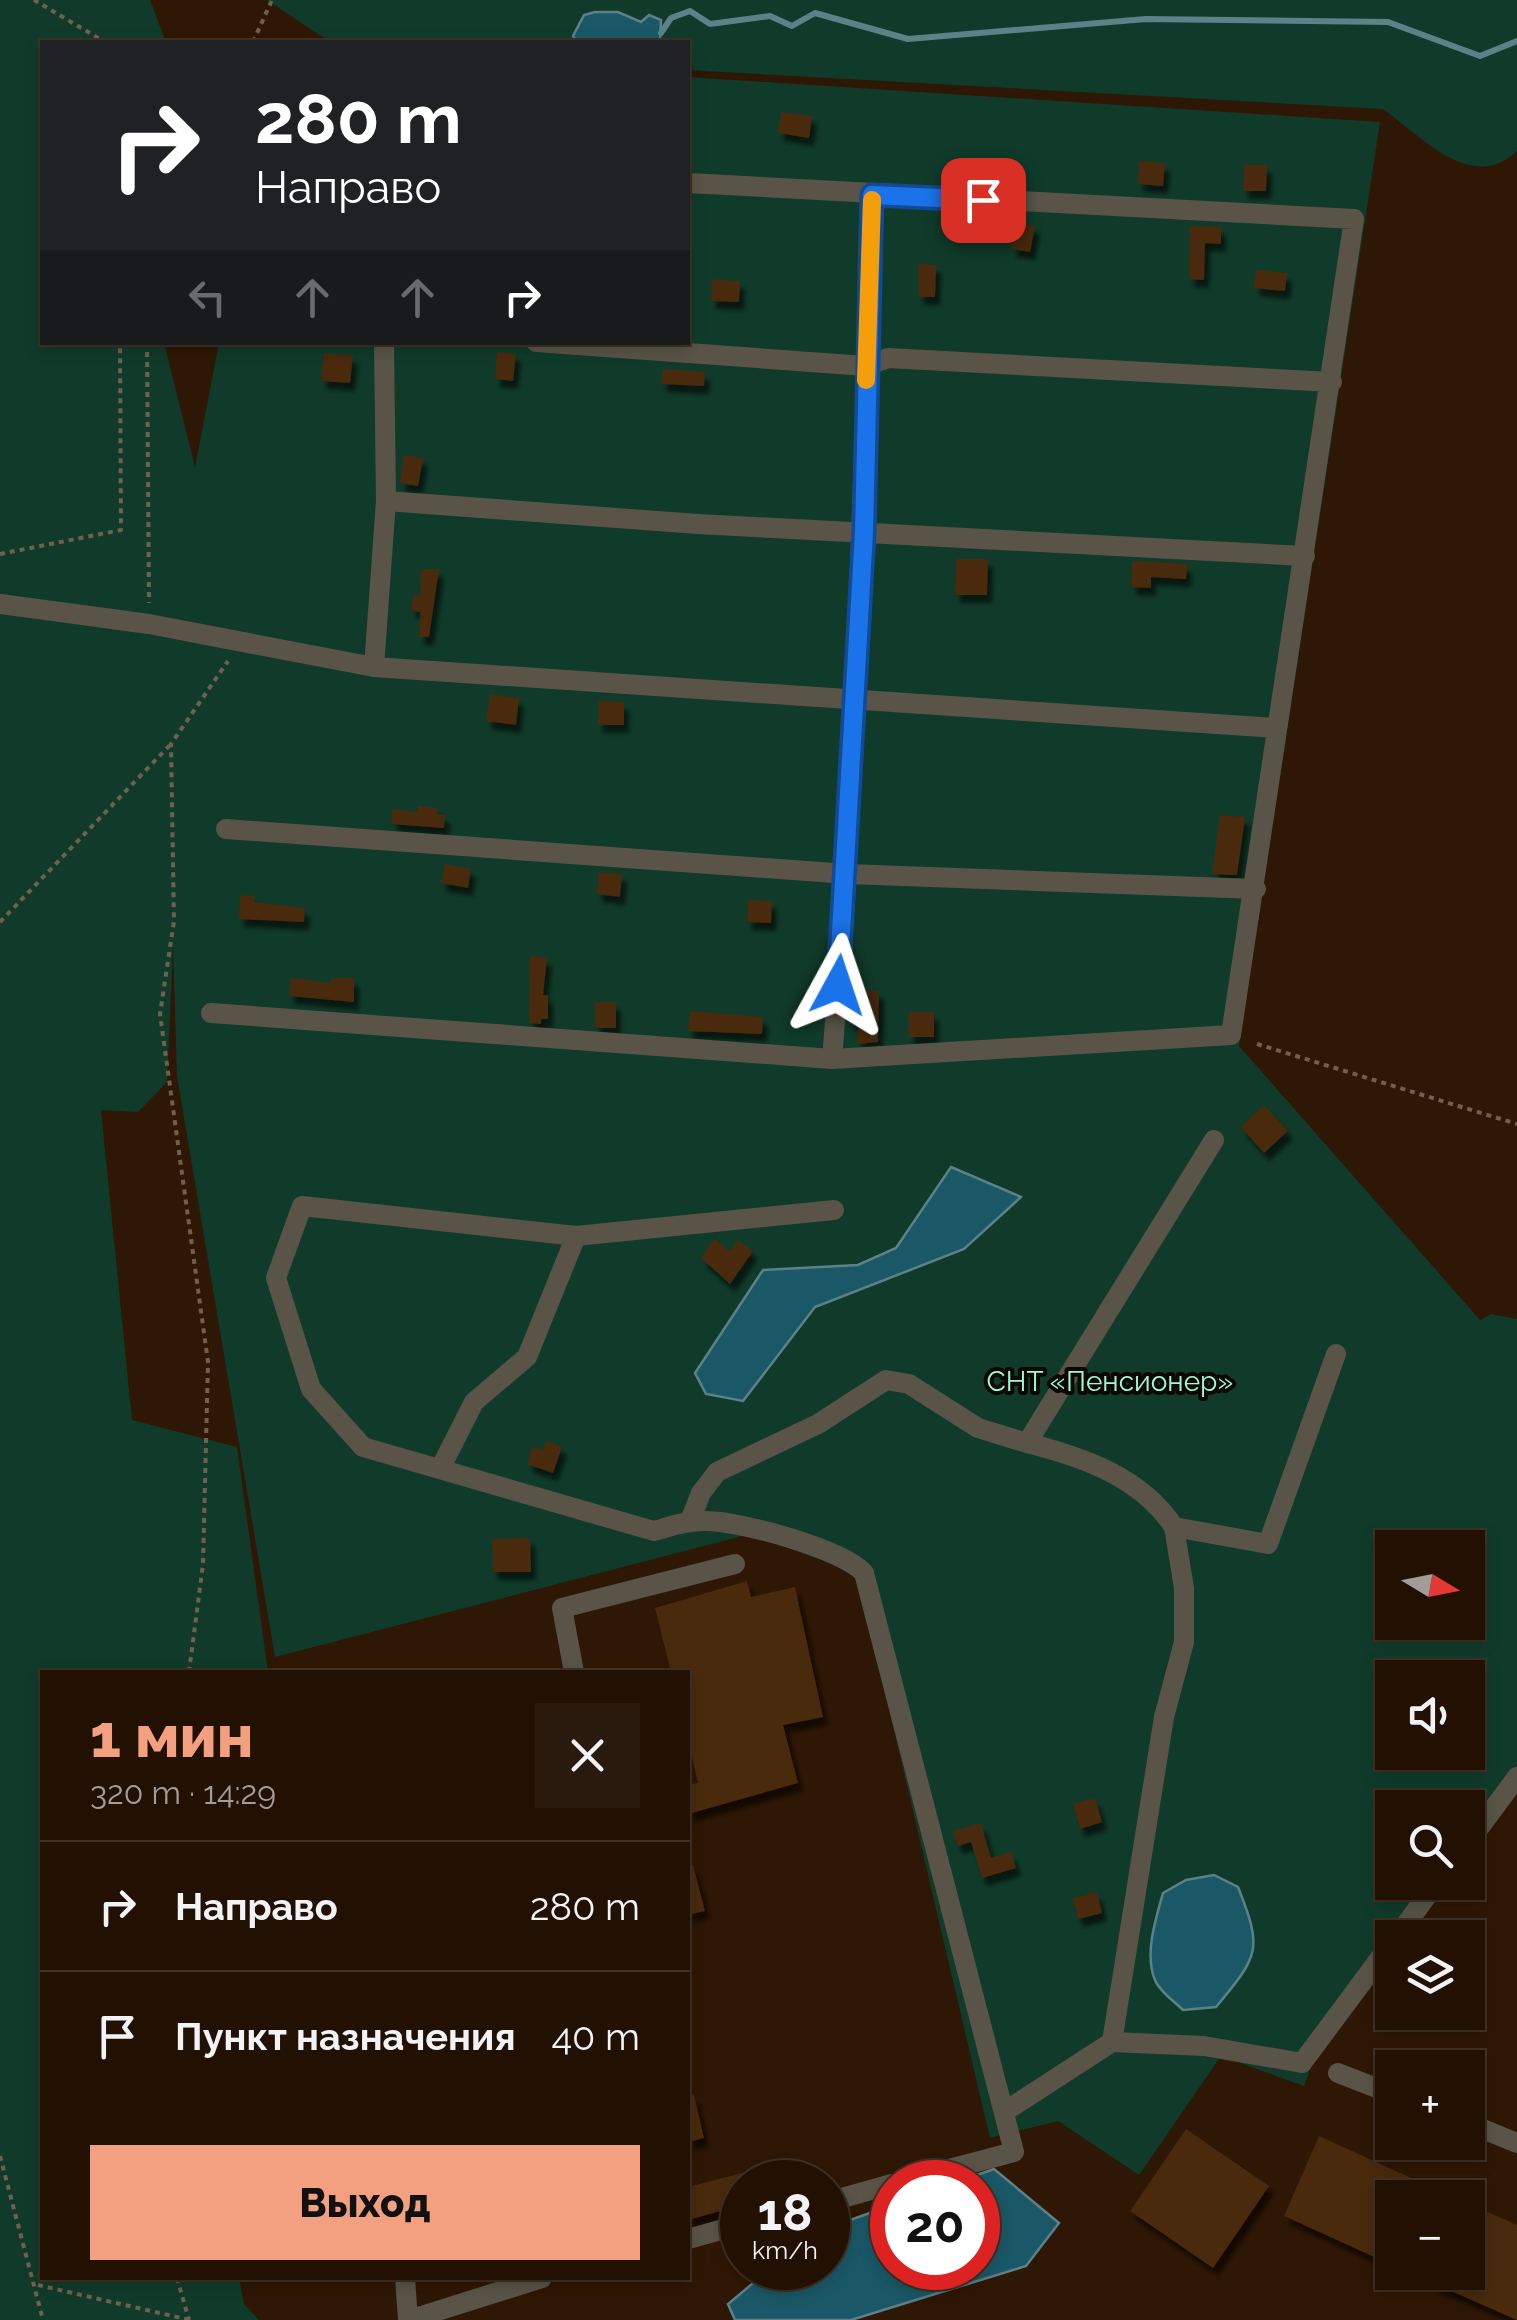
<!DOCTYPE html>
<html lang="ru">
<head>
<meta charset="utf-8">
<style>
  body { margin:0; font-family:Raleway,sans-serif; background:#2a1a0d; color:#f1f3f6; height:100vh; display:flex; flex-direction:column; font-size:38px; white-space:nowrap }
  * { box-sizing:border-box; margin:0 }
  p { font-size:32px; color:#a29d9a }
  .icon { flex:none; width:55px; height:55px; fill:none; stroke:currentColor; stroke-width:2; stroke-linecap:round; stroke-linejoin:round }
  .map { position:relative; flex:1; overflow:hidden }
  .panel { position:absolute; left:40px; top:1670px; width:650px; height:610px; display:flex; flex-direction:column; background:#221103; border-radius:0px; box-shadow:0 5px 15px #0003,0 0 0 2px #3f3125 }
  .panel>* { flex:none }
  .banner { position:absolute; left:40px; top:40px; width:650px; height:305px; border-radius:0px; box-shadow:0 5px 15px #0003,0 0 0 2px #3f3125; background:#202124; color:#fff; overflow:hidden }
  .needle { width:65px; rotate:100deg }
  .buttons { position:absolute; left:1375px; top:1530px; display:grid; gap:20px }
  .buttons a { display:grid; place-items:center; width:110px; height:110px; border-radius:0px; background:#221103; box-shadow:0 5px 15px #0003,0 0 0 2px #3f3125; font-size:50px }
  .speed { position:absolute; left:720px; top:2160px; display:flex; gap:20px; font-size:50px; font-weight:700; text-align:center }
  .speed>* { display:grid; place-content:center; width:130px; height:130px; border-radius:50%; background:#221103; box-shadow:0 5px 15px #0003,0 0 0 2px #3f3125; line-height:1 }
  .speed small { font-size:25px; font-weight:400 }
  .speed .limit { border:15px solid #d22; background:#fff; color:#111 }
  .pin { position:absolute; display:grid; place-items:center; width:85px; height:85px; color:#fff; margin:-42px; border-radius:20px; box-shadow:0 5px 15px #0006 }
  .me { position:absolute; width:110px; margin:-55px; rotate:5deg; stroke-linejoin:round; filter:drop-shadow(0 0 8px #0008) }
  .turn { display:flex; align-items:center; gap:35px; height:210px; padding:0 50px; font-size:45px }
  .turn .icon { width:130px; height:130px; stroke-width:2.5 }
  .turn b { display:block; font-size:70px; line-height:85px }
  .lanes { display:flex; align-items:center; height:95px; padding:0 50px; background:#0003; justify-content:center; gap:50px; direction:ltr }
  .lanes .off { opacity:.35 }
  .round { display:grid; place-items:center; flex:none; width:105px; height:105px; border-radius:0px; background:#2a1a0d }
  .headline { display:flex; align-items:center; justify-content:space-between; height:170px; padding:0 50px }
  h1 { font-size:60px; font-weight:800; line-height:75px; color:#f2a07f }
  .button { display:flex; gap:20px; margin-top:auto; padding:20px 50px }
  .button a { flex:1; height:115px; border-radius:0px; background:#f2a07f; color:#111; font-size:40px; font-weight:800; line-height:115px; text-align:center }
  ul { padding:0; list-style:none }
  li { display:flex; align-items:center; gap:30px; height:130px; padding:0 50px; border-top:2px solid #3f3125 }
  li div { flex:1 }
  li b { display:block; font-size:38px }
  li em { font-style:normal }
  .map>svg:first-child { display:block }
  .green { fill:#103b2a; fill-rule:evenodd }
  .water { fill:#1b5867; stroke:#5c8188; stroke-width:2.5 }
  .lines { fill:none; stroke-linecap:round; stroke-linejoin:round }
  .stream { stroke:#5c8188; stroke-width:6 }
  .building { fill:#4a290b; filter:url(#shadow) }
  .path { stroke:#735f4e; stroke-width:4; stroke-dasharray:5 5; stroke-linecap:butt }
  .minor { stroke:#595447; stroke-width:20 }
  .route-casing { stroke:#114b97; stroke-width:25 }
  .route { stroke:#1a73e8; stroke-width:18 }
  .slow { stroke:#f59e0b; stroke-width:18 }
  .labels { text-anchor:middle; stroke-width:8; stroke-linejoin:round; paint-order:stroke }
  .park-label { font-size:28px; fill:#9bfcd1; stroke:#0f0601 }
</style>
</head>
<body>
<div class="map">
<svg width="1517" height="2320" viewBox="0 0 1517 2320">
  <defs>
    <filter id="shadow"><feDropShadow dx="5" dy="8" stdDeviation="2.5" flood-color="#0009"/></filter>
  </defs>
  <rect width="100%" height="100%" fill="#2e1704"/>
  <path class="green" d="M0,0H150L166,42H42V342L164,343L195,467L219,343L688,342V77L1380,122L1239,1046L1480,1320L1491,1314L1517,1319V1789L1468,1855V1808H1392V1882L1447,1883L1312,2063L1304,2086L1221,2056L1139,2175L1058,2121L990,2138L857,1573L750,1534L275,1657L177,1076L173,946L167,1082L138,1112L101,1110L132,1420L237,1447L268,1672H42V2278H239L244,2304L259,2320H0ZM1392,1548H1468V1622H1392ZM1392,1678H1468V1752H1392Z
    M267,0H1517V151C1472,194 1422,137 1383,109L688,70V42H330Z"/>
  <path class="water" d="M595,12H618L641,22L649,15L661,20L660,42H577L573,36L584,15Z
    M951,1167L1021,1197L964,1249L815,1307L743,1401L706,1394L695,1373L763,1270L858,1265L896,1248Z
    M1214,1875L1238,1887C1263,1950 1259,1955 1216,2007L1183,2010C1175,2002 1159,1991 1155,1980C1144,1954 1156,1918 1163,1893L1186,1880Z
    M994,2169L1059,2223L1026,2266L851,2320H735L728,2304L758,2279L765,2268H828V2228L892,2205V2268H978V2182H957Z"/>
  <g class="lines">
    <path class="stream" d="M661,33L671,18L690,11L710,24L770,16L792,26L815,13L908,39L1146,19L1388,22L1480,56L1517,41"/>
  </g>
  <path class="building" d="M781,112L812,116L809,138L778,133Z
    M1139,161L1165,163L1163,186L1138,184Z
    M1244,165H1267L1266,191H1243Z
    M1016,223L1035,226L1030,252L1011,249Z
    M1190,226L1221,227V244L1205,243L1204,280L1189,279Z
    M918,264L936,265L935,297H919Z
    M1256,270L1287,273L1285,291L1254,288Z
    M712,279L740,281L739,302L711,301Z
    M497,352L516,354L513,381L495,379Z
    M324,353L353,355L350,383L321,381Z
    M663,369L705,372L704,386L661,384Z
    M404,455L423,458L418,486L400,483Z
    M956,559H988L987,595H955Z
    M1132,561L1187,564L1186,579L1151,577V588L1131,587Z
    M421,569H439L429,637H419L420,612L411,610L413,595L420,596Z
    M490,694L519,698L516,725L486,721Z
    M598,701L624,702V725H598Z
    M418,806L438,808L437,814L445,815L444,828L392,824V809L417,812Z
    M1220,815L1245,817L1237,875L1212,874Z
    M445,864L471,869L468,888L441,883Z
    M599,872L622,874L620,897L597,894Z
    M240,895L254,896V902L305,908L304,922L239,919Z
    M748,900L772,901L771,923L747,922Z
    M530,956L547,958L543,995H548V1019H541V1024L529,1023Z
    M291,978L331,983V978H354V1002L289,996Z
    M851,990L879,991L878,1042L857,1044L859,1022L849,1021Z
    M595,1002H616V1028H595Z
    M690,1011L763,1017L762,1034L688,1031Z
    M909,1012H934V1037H909Z
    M1264,1105L1288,1131L1264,1153L1241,1127Z
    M714,1239L730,1251L738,1240L753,1251L730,1284L701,1258Z
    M546,1441L562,1447L553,1473L527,1464L533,1446L543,1450Z
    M530,1538L531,1572H493L492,1539Z
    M747,1581L751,1597L795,1587L823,1717L783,1725L798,1783L688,1814V1785L698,1783L688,1740V1672H671L655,1608Z
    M1095,1798L1102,1822L1080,1829L1073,1804Z
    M981,1823L991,1858L1011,1852L1016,1868L982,1878L971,1842L958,1846L953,1831Z
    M693,1865L705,1911L688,1915V1866Z
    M1097,1892L1102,1913L1078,1919L1073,1898Z
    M694,2095L704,2138L688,2142V2096Z
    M1186,2129L1269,2186L1213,2268L1130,2211Z
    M1319,2136L1455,2198H1392V2265L1284,2216Z
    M773,2165L777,2182H742V2205L688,2220V2187Z
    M1468,2203L1517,2225V2320L1408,2272H1468Z"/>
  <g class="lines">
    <path class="path" d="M34,0L105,42
      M253,42L272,0
      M147,342L149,603
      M0,554L121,530L120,342
      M0,922L170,745
      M1257,1044L1517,1124
      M189,1672L203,1564L208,1362L160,1014L174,921L171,744L228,661
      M0,2156L43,2320
      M177,2278L189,2320
      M38,2285L190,2320"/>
    <path class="minor" d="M384,342L386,501L374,667L1275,728
      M536,342L866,366L888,358L1332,382
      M386,501L698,524L1305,556
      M0,604L149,624L374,667
      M226,829L848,874L1256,889
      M211,1013L832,1059L1231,1035L1354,219L688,183
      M832,1059C856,772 863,483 872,195
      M834,1210L576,1236L302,1206L276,1278L311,1389L363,1447L654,1531C672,1526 689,1520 708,1521C743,1522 842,1549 864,1573L1014,2152L900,2182
      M1027,1443C1083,1457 1141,1477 1174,1527
      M440,1469L474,1402L527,1357L576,1236
      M690,1521L701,1493L717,1472L818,1424L886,1380L909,1384L978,1428L1027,1443L1214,1140
      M574,1672L562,1608L735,1564
      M1468,1843L1517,1777
      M1396,1938L1437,1882
      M1112,2042L1204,2046L1302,2063L1392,1942
      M1338,2073L1392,2094
      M1004,2112L1112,2042L1164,1717L1184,1642V1588L1174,1527L1268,1544L1336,1354
      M1468,2123L1517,2143
      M828,2202L892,2184
      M688,2239L742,2224
      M405,2278L408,2320
      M409,2320L542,2278"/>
  </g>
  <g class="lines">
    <g class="route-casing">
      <path id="route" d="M838,985L864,532L872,195L983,200"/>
    </g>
    <use href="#route" class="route"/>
    <path class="slow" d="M866,380L872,200"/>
  </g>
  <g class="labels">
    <g class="park-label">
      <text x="1110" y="1391">СНТ «Пенсионер»</text>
    </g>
  </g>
</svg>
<div class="buttons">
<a><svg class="needle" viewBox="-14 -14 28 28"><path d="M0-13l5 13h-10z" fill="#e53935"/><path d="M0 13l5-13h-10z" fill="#a29d9a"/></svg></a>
<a><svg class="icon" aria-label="sound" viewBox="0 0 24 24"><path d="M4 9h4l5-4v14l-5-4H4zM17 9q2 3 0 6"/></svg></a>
<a><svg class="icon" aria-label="search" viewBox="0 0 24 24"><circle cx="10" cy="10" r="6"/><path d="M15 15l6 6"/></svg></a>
<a><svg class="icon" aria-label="layers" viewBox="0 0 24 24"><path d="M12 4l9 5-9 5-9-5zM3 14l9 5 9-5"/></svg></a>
<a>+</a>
<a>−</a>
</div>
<div class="speed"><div>18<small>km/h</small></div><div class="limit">20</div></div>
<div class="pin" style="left:983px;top:200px;background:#d93025"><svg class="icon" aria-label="arrive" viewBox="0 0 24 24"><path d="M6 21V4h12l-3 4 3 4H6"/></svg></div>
<svg class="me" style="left:838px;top:985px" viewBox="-20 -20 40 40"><path d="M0-17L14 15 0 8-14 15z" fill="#1a73e8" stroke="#fff" stroke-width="4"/></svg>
<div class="banner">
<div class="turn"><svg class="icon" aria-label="right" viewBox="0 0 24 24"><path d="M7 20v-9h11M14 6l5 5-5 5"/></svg><div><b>280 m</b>Направо</div></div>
<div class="lanes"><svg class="icon off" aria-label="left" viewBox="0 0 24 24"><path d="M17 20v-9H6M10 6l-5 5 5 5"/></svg><svg class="icon off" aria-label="ahead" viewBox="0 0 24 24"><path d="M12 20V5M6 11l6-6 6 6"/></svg><svg class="icon off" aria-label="ahead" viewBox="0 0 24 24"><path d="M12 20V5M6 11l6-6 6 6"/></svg><svg class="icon" aria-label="right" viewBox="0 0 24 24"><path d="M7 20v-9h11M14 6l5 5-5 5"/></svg></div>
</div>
<section class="panel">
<div class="headline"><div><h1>1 мин</h1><p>320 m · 14:29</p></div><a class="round"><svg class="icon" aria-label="close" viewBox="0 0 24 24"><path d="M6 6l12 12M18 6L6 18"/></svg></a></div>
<ul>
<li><svg class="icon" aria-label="right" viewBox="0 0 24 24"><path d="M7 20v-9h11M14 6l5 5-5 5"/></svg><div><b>Направо</b></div><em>280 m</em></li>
<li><svg class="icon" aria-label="arrive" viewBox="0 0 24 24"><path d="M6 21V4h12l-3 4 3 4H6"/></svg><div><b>Пункт назначения</b></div><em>40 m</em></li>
</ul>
<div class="button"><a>Выход</a></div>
</section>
</div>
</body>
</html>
